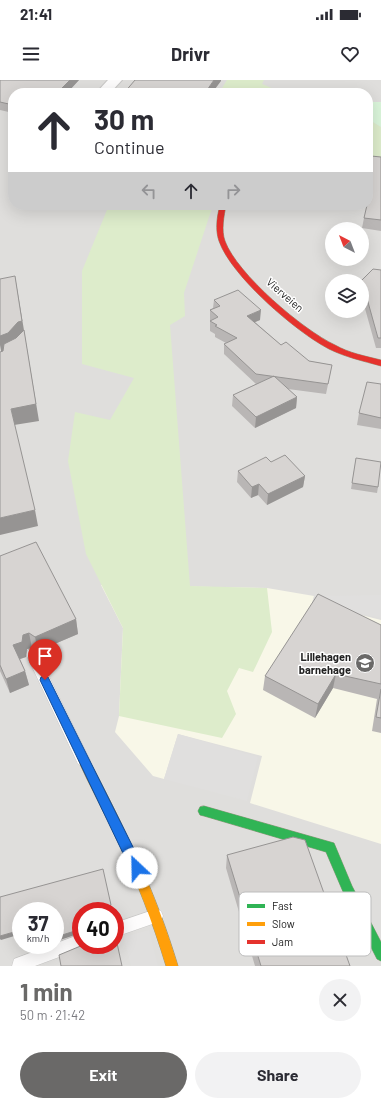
<!DOCTYPE html>
<html lang="en">
<head>
<meta charset="utf-8">
<style>
  body { margin:0; font-family:Barlow,sans-serif; background:#f2f2f3; color:#2b2b33; height:100vh; display:flex; flex-direction:column; font-size:15px; white-space:nowrap }
  * { box-sizing:border-box; margin:0 }
  p { font-size:13px; color:#7c7c81 }
  .icon { flex:none; width:22px; height:22px; fill:none; stroke:currentColor; stroke-width:2; stroke-linecap:round; stroke-linejoin:round }
  .map { position:relative; height:886px; overflow:hidden }
  .side { display:flex; flex-direction:column; background:#fff; flex:1 }
  .side>* { flex:none }
  .top-card { position:absolute; left:8px; top:8px; width:365px; height:122px; border-radius:16px; box-shadow:0 4px 16px #0002; background:#fff; color:#2b2b33; overflow:hidden }
  .needle { width:26px; rotate:318deg }
  .fabs { position:absolute; left:325px; top:142px; display:grid; gap:8px }
  .fabs a { display:grid; place-items:center; width:44px; height:44px; border-radius:50%; background:#fff; box-shadow:0 4px 16px #0002; font-size:20px }
  .speed { position:absolute; left:12px; top:822px; display:flex; gap:8px; font-size:20px; font-weight:700; text-align:center }
  .speed>* { display:grid; place-content:center; width:52px; height:52px; border-radius:50%; background:#fff; box-shadow:0 4px 16px #0002; line-height:1 }
  .speed small { font-size:10px; font-weight:400 }
  .speed .limit { border:6px solid #d22; background:#fff; color:#111 }
  .pin { position:absolute; display:grid; place-items:center; width:34px; height:34px; color:#fff; margin:-41px -17px; border-radius:50% 50% 50% 0; rotate:-45deg; box-shadow:0 0 4px #0007 }
  .pin .icon { rotate:45deg }
  .me { position:absolute; width:44px; margin:-22px; rotate:336deg; stroke-linejoin:round; filter:drop-shadow(0 0 3px #0008) }
  .turn { display:flex; align-items:center; gap:14px; height:84px; padding:0 20px; font-size:18px }
  .turn .icon { width:52px; height:52px; stroke-width:2.5 }
  .turn b { display:block; font-size:28px; line-height:34px }
  .lanes { display:flex; align-items:center; height:38px; padding:0 20px; background:#0003; justify-content:center; gap:20px; direction:ltr }
  .lanes .off { opacity:.35 }
  .round { display:grid; place-items:center; flex:none; width:42px; height:42px; border-radius:21px; background:#f2f2f3 }
  .summary { display:flex; align-items:center; justify-content:space-between; height:68px; padding:0 20px }
  h1 { font-size:24px; font-weight:700; line-height:30px; color:#6a6968 }
  .button { display:flex; gap:8px; margin-top:auto; padding:8px 20px }
  .button a { flex:1; height:46px; border-radius:24px; background:#6a6968; color:#fff; font-size:16px; font-weight:700; line-height:46px; text-align:center }
  .button a+a { background:#f2f2f3; color:#2b2b33 }
  .status { display:flex; justify-content:space-between; align-items:center; height:28px; padding:0 20px; background:#fff; direction:ltr }
  .status svg { height:11px; fill:currentColor }
  header { display:flex; justify-content:space-between; align-items:center; height:52px; padding:0 20px; background:#fff; font-size:18px; font-weight:700 }
  .map>svg:first-child { display:block }
  .residential { fill:#dfdedc; fill-rule:evenodd }
  .education { fill:#f8f7e8 }
  .grass { fill:#ddeccb }
  .park { fill:#daf5da }
  .parking { fill:#e0dfde }
  .lines { fill:none; stroke-linecap:round; stroke-linejoin:round }
  .lane-casing { stroke:#c9c8c7; stroke-width:1 }
  .street-casing { stroke:#c9c8c7; stroke-width:2 }
  .fast-casing { stroke:#999a82; stroke-width:1 }
  .slow-casing { stroke:#999a82; stroke-width:1 }
  .jam-casing { stroke:#999a82; stroke-width:1 }
  .lane { fill:#fdfcfc; fill-rule:evenodd }
  .street { fill:#fdfcfc; fill-rule:evenodd }
  .fast { fill:#30b455; fill-rule:evenodd }
  .slow { fill:#ff9f0a; fill-rule:evenodd }
  .jam { fill:#e5322d; fill-rule:evenodd }
  .wall { fill:#b9b6b5 }
  .shaded-wall { fill:#969493 }
  .building { fill:#d7d4d2; stroke:#969493 }
  .route { fill:#1a73e8; stroke:#114b97 }
  .labels { text-anchor:middle; stroke-width:3; stroke-linejoin:round; paint-order:stroke }
  .street-label { font-size:11px; fill:#222; stroke:#fff }
  .poi-label { font-size:11px; font-weight:bold; fill:#222; stroke:#fff; text-anchor:end }
  .key { fill:#fff; stroke:#bdbdbd; stroke-width:1 }
  .key-label { font-size:11px; fill:#222 }
</style>
</head>
<body>
<div class="status"><b>21:41</b><svg viewBox="0 0 49 12"><path d="M0 12V9h3v3zM5 12V6h3v6zM10 12V3h3v9zM15 12V0h3v12zM26 1h20v11H26zM47 4h2v5h-2z"/></svg></div>
<header><svg class="icon" aria-label="menu" viewBox="0 0 24 24"><path d="M4 6h16M4 12h16M4 18h16"/></svg>Drivr<svg class="icon" aria-label="heart" viewBox="0 0 24 24"><path d="M12 20l-8-8c-3-5 5-10 8-4 3-6 11-1 8 4z"/></svg></header>
<div class="map">
<svg width="381" height="886" viewBox="0 0 381 886">
  <rect width="100%" height="100%" fill="#f0eeeb"/>
  <path class="residential" d="M0,0H381V886H0ZM13,13H368V125H13ZM332,149H362V179H332ZM332,201H362V231H332ZM21,831H55V865H21ZM81,831H115V865H81Z"/>
  <path class="education" d="M101,505L267,508L314,516L313,523L381,540V764L250,723L262,676L178,654L164,699L153,696L115,652L119,636L123,548Z"/>
  <path class="grass" d="M227,0H264L262,4L284,13H219Z
    M368,39L381,47V90H368Z
    M109,125H213L184,213L185,236L170,245L190,506L267,508L272,552L253,592L239,588L227,611L236,634L222,658L119,636L123,548L86,474L68,381L75,332L110,340L134,298L82,284V191Z"/>
  <path class="park" d="M368,22H381V47L368,39Z"/>
  <path class="parking" d="M381,515V538L312,523L314,516Z
    M178,654L258,677L247,721L164,699Z
    M149,850L158,886H131L124,857Z"/>
  <g class="lines">
    <g class="lane-casing">
      <path id="lane" d="M32,569L36,570L88,676L90,680L88,684L83,686L78,684L26,574L28,570Z
        M156,829L161,831L163,836L161,841L115,857V843Z
        M81,854V865H87L86,867L35,886H12L14,879Z"/>
    </g>
    <g class="street-casing">
      <path id="street" d="M108,0H122L110,13H96Z"/>
    </g>
    <g class="fast-casing">
      <path id="fast" d="M204,726L334,763L352,806L381,862V881L377,879L344,814L326,772L204,736L200,735L198,731L200,727Z"/>
    </g>
    <g class="slow-casing">
      <path id="slow" d="M83,675L87,676C123,744 156,812 178,886H166C153,843 137,801 117,760C105,733 90,707 78,680L79,676Z"/>
    </g>
    <g class="jam-casing">
      <path id="jam" d="M220,125H226C224,136 221,150 225,161C237,194 303,250 335,265C349,273 365,276 381,280V286C363,281 345,277 329,269C296,252 231,196 219,161C215,150 217,136 220,125Z"/>
    </g>
    <use href="#lane" class="lane"/>
    <use href="#street" class="street"/>
    <use href="#fast" class="fast"/>
    <use href="#slow" class="slow"/>
    <use href="#jam" class="jam"/>
  </g>
  <path class="wall" d="M0,0H79L67,13H13V33L0,30Z
    M381,77V151L362,148L364,138L368,125V91Z
    M381,190V268H376L364,225H362V201Z
    M214,220L260,240L255,242L281,265L309,281L332,285L326,314L288,309L297,317L296,328L255,348L232,326L233,315L256,304L224,274V264L226,263L215,257V254L210,251V230L213,228Z
    M381,304V349L357,345L359,333Z
    M356,378L378,407L377,413L351,409Z
    M271,382L305,396L303,407L267,425L258,415L251,418L237,402L238,391Z
    M0,476L76,539L78,554L38,571L32,568L27,569L26,577L20,579L25,591L29,605L10,613L0,591Z
    M381,545V653L372,651L377,619L333,608L315,638L263,610L265,596Z
    M227,775L350,886H255L226,788Z"/>
  <path class="shaded-wall" d="M70,0H79L67,13H57Z
    M214,0H221V1L212,13H205Z
    M15,196L39,341L14,345L0,265V256Z
    M261,230L260,240L246,246L247,236Z
    M297,317L296,328L255,348L256,337Z
    M305,396L303,407L267,425L268,414Z
    M259,404L258,415L251,418L252,407Z
    M35,430L38,446L0,455V438Z
    M76,539L78,554L38,571L35,557Z
    M29,553L32,568L27,569L26,577L17,580L13,565L23,555Z
    M25,591L29,605L10,613L6,599Z
    M336,594L333,608L315,638L318,624Z
    M111,825V829L110,830L109,826Z
    M81,849V853L57,861L56,857Z
    M21,850V854L1,860L0,859V856Z"/>
  <path class="building" d="M0,0H70L57,13H13V25L0,22Z
    M135,0H214L205,13H124Z
    M371,76L381,77V140L364,138L367,125H368V121L369,115H368V91Z
    M373,189L381,190V258H378L366,215H362V201H361Z
    M15,196L22,241L18,242L8,253L0,256V199Z
    M238,210L261,230L247,236L281,265L286,262L309,281L332,285L328,304L256,294L224,264L237,258L215,246L217,245L210,241L218,237L210,230L220,226L214,220Z
    M24,250L36,324L11,329L35,430L0,438V272L3,271L4,264L16,258Z
    M274,296L297,317L256,337L233,315Z
    M367,302L381,304V338L359,333Z
    M285,375L305,396L268,414L259,404L252,407L238,391L266,377L271,382Z
    M356,378L381,382L378,407L352,403Z
    M36,462L76,539L35,557L29,553L23,555L22,562L13,565L25,591L6,599L0,585V476Z
    M318,514L381,545V604L336,594L318,624L265,596Z
    M381,609V638L376,637Z
    M293,757L305,760L350,886H261L227,775Z
    M103,789L111,825L109,826L110,831H81V853V849L56,857L55,854V831H21V850L0,856V817Z
    M115,854L122,886H61L59,875L83,865H115Z"/>
  <path class="route" d="M45,596L48,597L141,783L143,788L141,792L137,794L132,792L40,600L41,597Z"/>
  <defs>
    <g id="school-disc" transform="scale(1)"><circle r="9.5" fill="#6a6968" stroke="#fff"/><path d="M0-5L7-2L0 1L-7-2ZM-4 1L0 2.5L4 1V4Q0 6-4 4Z" fill="#fff"/></g>
  </defs>
  <g fill-rule="evenodd">
    <use href="#school-disc" x="365" y="583"/>
  </g>
  <g class="labels">
    <g class="street-label">
      <text transform="translate(285 215) rotate(41)" y="4">Vierveien</text>
    </g>
    <g class="poi-label">
      <text x="351" y="581">Lillehagen<tspan x="351" dy="13">barnehage</tspan></text>
    </g>
  </g>
  <rect x="239" y="812" width="132" height="64" rx="6" class="key"/>
  <rect x="247" y="824" width="18" height="4" fill="#30b455"/>
  <rect x="247" y="842" width="18" height="4" fill="#ff9f0a"/>
  <rect x="247" y="860" width="18" height="4" fill="#e5322d"/>
  <g class="key-label">
    <text x="272" y="830">Fast</text>
    <text x="272" y="848">Slow</text>
    <text x="272" y="866">Jam</text>
  </g>
</svg>
<div class="fabs">
<a><svg class="needle" viewBox="-14 -14 28 28"><path d="M0-13l5 13h-10z" fill="#e53935"/><path d="M0 13l5-13h-10z" fill="#7c7c81"/></svg></a>
<a><svg class="icon" aria-label="layers" viewBox="0 0 24 24"><path d="M12 4l9 5-9 5-9-5zM3 14l9 5 9-5"/></svg></a>
</div>
<div class="speed"><div>37<small>km/h</small></div><div class="limit">40</div></div>
<div class="pin" style="left:45px;top:600px;background:#d93025"><svg class="icon" aria-label="arrive" viewBox="0 0 24 24"><path d="M6 21V4h12l-3 4 3 4H6"/></svg></div>
<svg class="me" style="left:137px;top:788px" viewBox="-20 -20 40 40"><circle r="19" fill="#fff"/><path d="M0-13L10 11 0 6-10 11z" fill="#1a73e8"/></svg>
<div class="top-card">
<div class="turn"><svg class="icon" aria-label="ahead" viewBox="0 0 24 24"><path d="M12 20V5M6 11l6-6 6 6"/></svg><div><b>30 m</b>Continue</div></div>
<div class="lanes"><svg class="icon off" aria-label="left" viewBox="0 0 24 24"><path d="M17 20v-9H6M10 6l-5 5 5 5"/></svg><svg class="icon" aria-label="ahead" viewBox="0 0 24 24"><path d="M12 20V5M6 11l6-6 6 6"/></svg><svg class="icon off" aria-label="right" viewBox="0 0 24 24"><path d="M7 20v-9h11M14 6l5 5-5 5"/></svg></div>
</div>
</div>
<section class="side">
<div class="summary"><div><h1>1 min</h1><p>50 m · 21:42</p></div><a class="round"><svg class="icon" aria-label="close" viewBox="0 0 24 24"><path d="M6 6l12 12M18 6L6 18"/></svg></a></div>
<div class="button"><a>Exit</a><a>Share</a></div>
</section>
</body>
</html>
